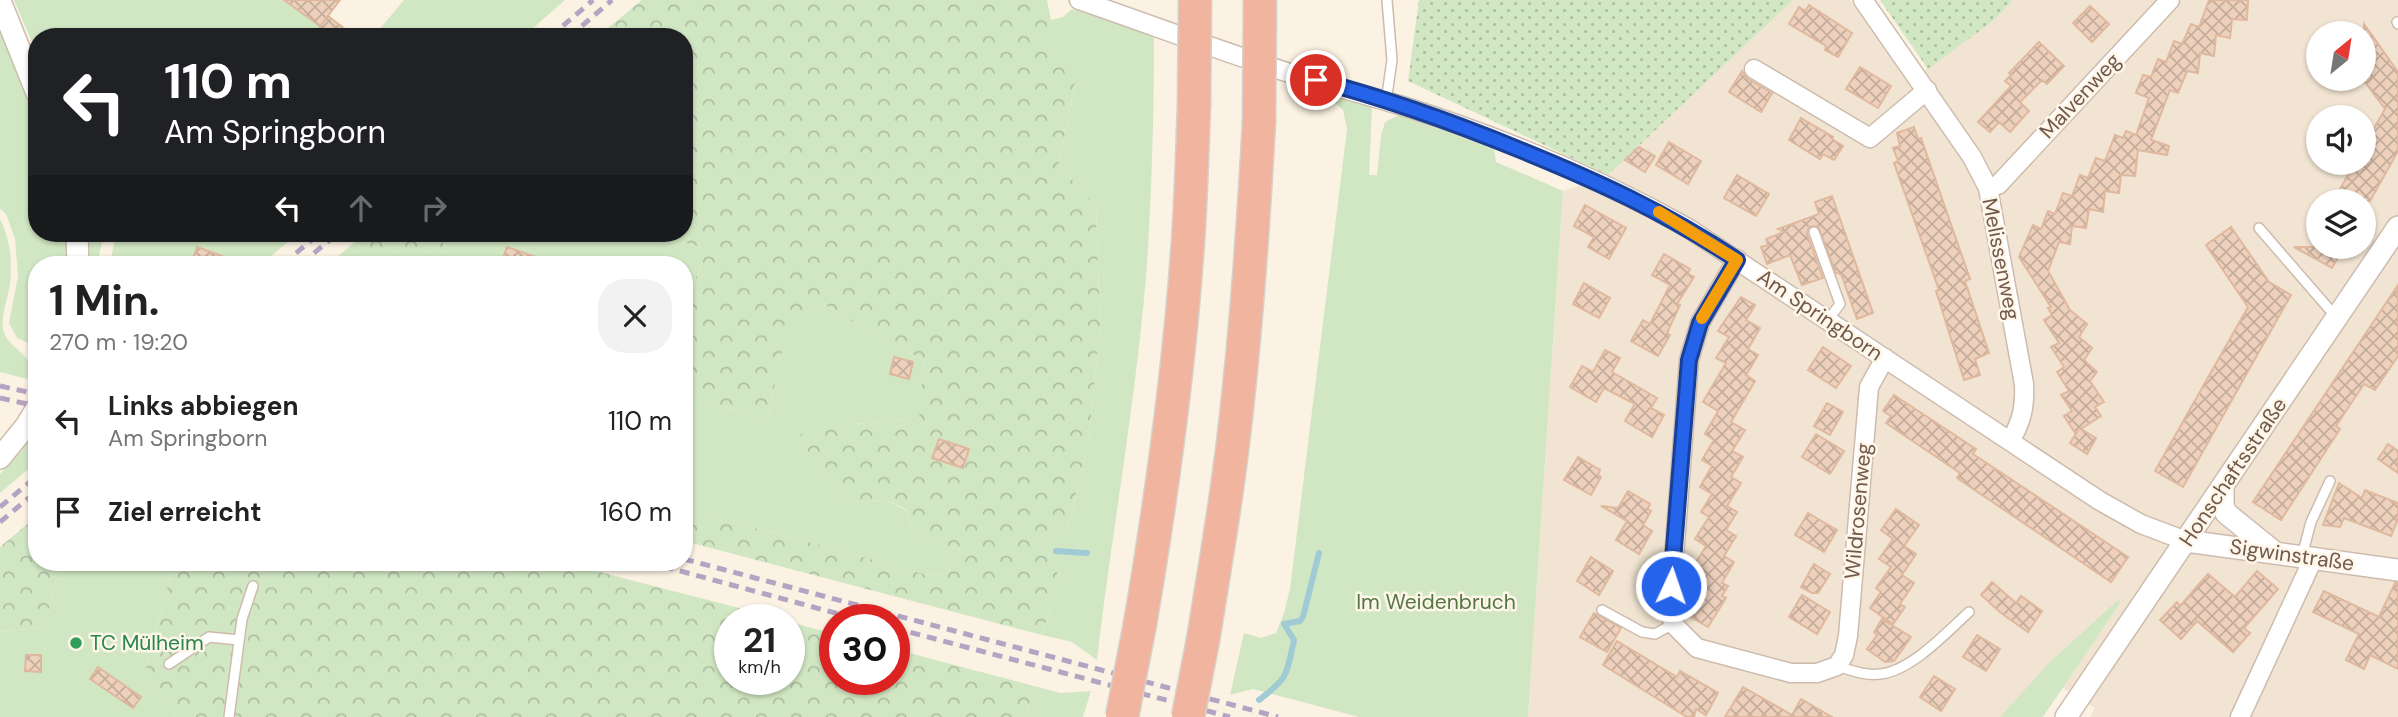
<!DOCTYPE html>
<html lang="de">
<head>
<meta charset="utf-8">
<style>
  body { margin:0; font-family:"DM Sans",sans-serif; background:#f2f2f2; color:#222; height:100vh; display:flex; flex-direction:column; font-size:26px; white-space:nowrap }
  * { box-sizing:border-box; margin:0 }
  p { font-size:23px; color:#767676 }
  .icon { flex:none; width:38px; height:38px; fill:none; stroke:currentColor; stroke-width:2; stroke-linecap:round; stroke-linejoin:round }
  .map { position:relative; flex:1; overflow:hidden }
  .side { position:absolute; left:28px; top:256px; width:665px; height:315px; display:flex; flex-direction:column; background:#fff; border-radius:28px; box-shadow:0 2px 5px #0004 }
  .side>* { flex:none }
  .top-card { position:absolute; left:28px; top:28px; width:665px; height:214px; border-radius:28px; box-shadow:0 2px 5px #0004; background:#202124; color:#fff; overflow:hidden }
  .needle { width:46px; rotate:30deg }
  .tools { position:absolute; left:2306px; top:21px; display:grid; gap:14px }
  .tools a { display:grid; place-items:center; width:70px; height:70px; border-radius:50%; background:#fff; box-shadow:0 2px 5px #0004; font-size:35px }
  .speed { position:absolute; left:714px; top:604px; display:flex; gap:14px; font-size:35px; font-weight:700; text-align:center }
  .speed>* { display:grid; place-content:center; width:91px; height:91px; border-radius:50%; background:#fff; box-shadow:0 2px 5px #0004; line-height:1 }
  .speed small { font-size:18px; font-weight:400 }
  .speed .limit { border:10px solid #d22; background:#fff; color:#111 }
  .pin { position:absolute; display:grid; place-items:center; width:60px; height:60px; color:#fff; margin:-30px; border:4px solid #fff; border-radius:50%; box-shadow:0 2px 7px #0007 }
  .me { position:absolute; width:77px; margin:-38px; rotate:3deg; stroke-linejoin:round; filter:drop-shadow(0 0 5px #0008) }
  .turn { display:flex; align-items:center; gap:24px; height:147px; padding:0 21px; font-size:32px }
  .turn .icon { width:91px; height:91px; stroke-width:2.5 }
  .turn b { display:block; font-size:49px; line-height:60px }
  .lanes { display:flex; align-items:center; height:66px; padding:0 21px; background:#0003; justify-content:center; gap:35px; direction:ltr }
  .lanes .off { opacity:.35 }
  .round { display:grid; place-items:center; flex:none; width:74px; height:74px; border-radius:28px; background:#f2f2f2 }
  .head { display:flex; align-items:center; justify-content:space-between; height:119px; padding:0 21px }
  h1 { font-size:42px; font-weight:700; line-height:52px }
  ul { padding:0; list-style:none }
  li { display:flex; align-items:center; gap:21px; height:91px; padding:0 21px }
  li div { flex:1 }
  li b { display:block; font-size:26px }
  li em { font-style:normal }
  .map>svg:first-child { display:block }
  .residential { fill:#f2e4d2; fill-rule:evenodd }
  .green { fill:#d1e7c3 }
  .forest { fill:url(#forest-crowns) }
  .park { fill:url(#park-dots) }
  .lines { fill:none; stroke-linecap:round; stroke-linejoin:round }
  .stream { stroke:#a0cbd4; stroke-width:6 }
  .building { fill:url(#building-cross-hatch); stroke:#e0b89e; stroke-width:2 }
  .service-casing { stroke:#cdbcae; stroke-width:12 }
  .minor-casing { stroke:#cdbcae; stroke-width:21 }
  .tertiary-casing { stroke:#cdbcae; stroke-width:24 }
  .motorway-casing { stroke:#d7d1cd; stroke-width:35 }
  .service { stroke:#fff; stroke-width:9 }
  .minor { stroke:#fff; stroke-width:18 }
  .tertiary { stroke:#fff; stroke-width:21 }
  .motorway { stroke:#f1b49e; stroke-width:32 }
  .rail { stroke:#b5a3c3; stroke-width:5; stroke-dasharray:10 7; stroke-linecap:butt }
  .motorway-bridge-casing { stroke:#d7d1cd; stroke-width:35; stroke-linecap:butt }
  .motorway-bridge { stroke:#f1b49e; stroke-width:32 }
  .route-casing { stroke:#184099; stroke-width:18 }
  .route { stroke:#2563eb; stroke-width:12 }
  .slow { stroke:#f59e0b; stroke-width:12 }
  .leisure-dot { fill:#2e9e5b; stroke:#fef6e9; stroke-width:2.5 }
  .labels { text-anchor:middle; stroke-width:5; stroke-linejoin:round; paint-order:stroke }
  .street-label { font-size:21px; fill:#71594b; stroke:#fef6e9 }
  .park-label { font-size:21px; fill:#527743; stroke:#fef6e9 }
  .leisure-label { font-size:21px; fill:#27864d; stroke:#fef6e9; text-anchor:start }
</style>
</head>
<body>
<div class="map">
<svg width="2398" height="717" viewBox="0 0 2398 717">
  <defs>
    <pattern id="forest-crowns" width="20" height="18" patternUnits="userSpaceOnUse" patternTransform="scale(1.75)"><rect width="20" height="18" fill="#d1e7c3"/><path d="M2 6a3 3 0 1 1 6 0M12 15a3 3 0 1 1 6 0" fill="none" stroke="#aebea0"/></pattern>
    <pattern id="park-dots" width="8" height="8" patternUnits="userSpaceOnUse" patternTransform="scale(1.75)"><rect width="8" height="8" fill="#d1e7c3"/><path d="M2 2h.1M6 6h.1" fill="none" stroke="#aebea0" stroke-width="1.8" stroke-linecap="round"/></pattern>
    <pattern id="building-cross-hatch" width="8" height="8" patternUnits="userSpaceOnUse" patternTransform="scale(1.75)"><rect width="8" height="8" fill="#eed1bd"/><path d="M0 0l8 8M0 8l8-8" fill="none" stroke="#c5ad9c"/></pattern>
  </defs>
  <rect width="100%" height="100%" fill="#fbf2e3"/>
  <path class="residential" d="M1793,0H1850L1911,80L1993,21L2013,0H2398V717H2090L2095,708L2040,674L2000,717H1528L1563,191L1608,175ZM2319,33H2364V79H2319ZM2319,117H2364V163H2319ZM2319,201H2364V247H2319Z"/>
  <path class="green" d="M14,0H308L358,37H37V54Z
    M404,0H565L523,37H373Z
    M1072,9L1154,35C1154,112 1152,188 1147,264C1137,397 1112,528 1097,660L1072,642L1042,635L1059,576L1040,536L1068,528L1089,438L1100,326L1096,207L1059,165L1075,83L1046,43L1051,20L1063,17Z
    M0,26L37,123V233L66,234L67,264H37V347L17,338L9,323L18,276L15,239L6,214L0,209Z
    M1300,83L1372,107L1369,175H1377L1381,136L1385,122L1399,115L1494,149L1496,162L1563,191L1528,717H1359L1253,689L1230,695L1244,633L1261,638L1276,633L1284,613L1290,589L1347,129L1343,110L1335,103L1300,89Z
    M0,219C11,240 13,267 9,290C6,304 0,319 4,333C12,353 37,352 27,379L0,372Z
    M89,233H104L97,264H90Z
    M116,233H298L262,264H110Z
    M444,233H649L701,247L704,258L684,306V264H453L441,238Z
    M815,299L881,339L924,360L920,419L855,424L799,436C813,466 825,481 851,502L886,500L906,510L913,535L960,550L947,574L927,575L776,533L684,512V395L767,420L783,346Z
    M37,429V462L0,493V474L19,454Z
    M61,562H174L145,673L176,717H0V632L44,627Z
    M2119,599L2120,603L2043,717H2000L2048,664Z
    M1034,686L1060,693L1091,691L1083,717H1026Z"/>
  <path class="forest" d="M642,0H1047L1051,20L1047,43L1071,72L1075,83L1059,165L1096,207L1100,326L1089,438L1068,528L1040,536L1059,576L1042,635L684,541V512L776,533L927,575L947,574L960,550L913,535L906,509L886,500L851,502C824,480 814,467 798,435L855,424L919,419L924,360L881,339L815,299L783,347L767,420L684,395V306L704,258L701,247L649,233H684V37H597Z
    M365,233H444L441,238L453,264H329Z
    M37,516V562H61L44,627L0,632V547Z
    M174,562H561L781,619L730,620V679H789V622L835,634V679H894V649L1034,686L1026,717H176L145,673Z"/>
  <path class="park" d="M1419,0H1793L1608,175L1408,81Z
    M1880,0H2013L1993,21L1928,69Z"/>
  <g class="lines">
    <path class="stream" d="M1056,551L1087,553
      M1259,700C1289,677 1286,676 1294,640L1284,624L1300,621L1303,617L1319,553"/>
  </g>
  <path class="building" d="M284,0H340L320,26Z
    M2209,0H2248L2247,20L2232,19L2230,38L2216,35L2214,56L2200,53L2198,73L2187,71L2178,93L2170,90L2151,140L2169,146L2167,155L2138,150L2135,176L2121,175L2119,193L2105,191L2103,212L2089,209L2086,228L2072,226L2070,244L2059,242L2048,271L2070,310L2087,324L2079,337L2092,348L2084,360L2097,372L2090,381L2104,402L2095,407L2101,416L2081,429L2096,438L2087,454L2070,443L2077,432L2075,433L2064,416L2072,411L2061,395L2069,391L2057,372L2064,367L2051,347L2059,343L2044,320L2052,315L2048,308L2051,307L2019,257L2033,225L2041,229L2048,211L2055,214L2063,193L2072,196L2080,175L2088,178L2096,158L2105,161L2115,135L2123,138L2126,131L2136,135L2149,98L2136,93L2143,75L2151,77L2158,59L2166,62L2174,41L2182,44L2191,24L2199,27Z
    M1809,5L1852,33L1838,57L1825,50L1826,46L1789,24L1799,7L1805,11Z
    M2090,6L2109,24L2092,42L2073,23Z
    M328,16L342,27L335,37H313Z
    M2364,24L2398,72V151L2370,201H2333L2355,163H2364V146L2385,109L2364,81Z
    M2039,42L2064,66L2047,84L2042,80L2020,102L2029,111L2010,132L1999,122L1990,132L1978,122L2011,86L2005,81L2011,75L2009,73Z
    M1860,67L1891,86L1878,108L1846,89Z
    M1742,71L1748,79L1772,93L1761,112L1729,92Z
    M1801,118L1833,137L1832,139L1843,146L1834,160L1823,154L1820,159L1789,140Z
    M1914,127L1918,139L1921,138L1970,279L1965,281L1989,353L1975,359L1980,375L1964,380L1936,291L1939,290L1894,163L1898,161L1893,148L1900,146L1897,133Z
    M1669,142L1701,161L1688,184L1656,165Z
    M1639,147L1655,156L1645,172L1625,160Z
    M1737,175L1769,194L1756,216L1724,198Z
    M1832,196L1873,313L1857,319L1841,274L1836,273L1818,226L1809,227L1807,234L1823,278L1802,285L1790,255L1767,264L1761,247L1768,245L1766,239L1784,232L1778,229L1819,214L1815,202Z
    M1585,205L1626,228L1609,259L1588,247L1594,237L1574,226Z
    M2231,227L2269,282L2291,295L2183,487L2155,471L2248,307L2206,245Z
    M197,247L238,262V264H191Z
    M507,247L550,262V264H501Z
    M2294,247H2344L2332,268Z
    M1664,254L1690,269L1688,274L1694,277L1677,304L1680,305L1667,333L1670,335L1658,356L1631,341L1643,320L1650,324L1670,285L1652,275Z
    M1584,283L1610,298L1599,318L1573,304Z
    M2398,285V356L2375,390L2364,384L2336,426L2340,429L2281,520L2253,502Z
    M1741,297L1755,305L1746,320L1760,328L1748,349L1758,355L1746,375L1755,381L1731,422L1745,430L1732,451L1743,457L1731,477L1741,483L1727,506L1737,512L1726,530L1736,536L1724,556L1734,562L1722,583L1728,586L1722,596L1726,598L1708,627L1689,616L1693,608L1686,604L1703,572L1694,566L1706,546L1695,539L1709,517L1701,512L1712,494L1700,487L1712,466L1702,460L1714,440L1705,434L1718,411L1703,402L1726,363L1716,358L1729,337L1718,331Z
    M1823,347L1851,366L1836,388L1808,370Z
    M1605,350L1620,358L1612,372L1657,398L1651,408L1664,415L1652,437L1625,421L1635,404L1604,388L1596,402L1570,387L1582,366L1593,372Z
    M894,357L913,362L909,379L890,374Z
    M1894,395L1976,449L1973,454L2128,557L2111,582L1957,478L1960,473L1886,423L1891,416L1883,411Z
    M1827,403L1843,412L1830,435L1814,426Z
    M1816,434L1844,451L1830,474L1802,457Z
    M939,439L969,449L963,468L932,458Z
    M2388,444L2398,451V473L2378,459Z
    M1578,457L1600,470L1598,475L1601,477L1591,495L1564,480Z
    M2339,483L2362,498L2365,490L2398,503V519L2391,536L2344,518L2340,527L2323,525Z
    M1628,491L1650,504L1648,509L1651,511L1643,525L1652,531L1639,554L1616,540L1627,521L1601,506L1618,508Z
    M1896,509L1919,525L1904,546L1916,554L1902,575L1914,583L1900,604L1905,607L1893,624L1870,608L1881,592L1876,588L1891,567L1879,559L1893,539L1881,530Z
    M1808,513L1837,530L1824,552L1795,535Z
    M1591,557L1613,571L1599,595L1577,581Z
    M1814,564L1830,574L1818,593H1812L1801,587Z
    M2257,571L2278,589L2244,628L2250,633L2233,652L2197,621L2181,639L2160,620L2177,602L2180,606L2208,574L2235,597Z
    M1992,582L2016,603L2021,596L2042,611L2028,632L2001,613L1981,595Z
    M2395,583H2398V669L2370,655L2364,669L2346,660L2359,634L2313,612L2324,591L2379,617Z
    M1802,595L1830,612L1817,634L1789,617Z
    M1594,613L1621,628L1607,652L1580,637Z
    M1882,619L1911,637L1894,661L1885,662L1867,649L1877,635L1874,632Z
    M1977,635L2000,649L1986,671L1963,657Z
    M1617,641L1677,677L1680,671L1718,693L1706,715L1696,709L1694,717H1687L1603,665Z
    M26,655H41V672L25,671Z
    M98,667L141,697L133,708L90,679Z
    M1934,676L1955,689L1941,711L1920,697Z
    M1743,687L1792,715L1801,699L1832,717H1725Z"/>
  <g class="lines">
    <g class="service-casing">
      <path id="service" d="M2397,22L2398,24
        M1386,102L1392,60L1387,0
        M2259,228L2336,317
        M1814,232L1840,304L1828,320
        M2302,556L2311,522L2330,481
        M1602,610L1642,632L1655,634L1673,624
        M169,664L209,637L239,640
        M1837,666C1851,670 1864,676 1880,674C1911,671 1946,633 1969,612
        M229,717L242,619L253,586"/>
    </g>
    <g class="minor-casing">
      <path id="minor" d="M1079,0C1152,25 1225,53 1299,76C1335,87 1370,96 1406,107C1503,138 1599,178 1688,228L2100,501L2141,524L2186,541
        M1863,0L1972,157L1988,188L2024,384C2025,407 2022,422 2010,441
        M1754,69L1870,138L1927,90
        M1988,188L1998,185L2170,0
        M1737,259L1700,323L1689,360L1670,611L1673,624L1697,648L1791,673H1817L1837,666L1844,655L1848,636L1869,387L1885,358
        M2240,717L2314,557"/>
    </g>
    <g class="tertiary-casing">
      <path id="tertiary" d="M0,1L37,93
        M77,233L78,264
        M0,458L26,426L37,408
        M2223,487V505L2226,513L2273,551
        M2186,541L2398,570
        M2066,717L2398,227"/>
    </g>
    <g class="motorway-casing">
      <path id="motorway" d="M1140,624C1161,501 1178,379 1187,255C1191,205 1192,155 1194,106
        M1203,640C1216,560 1230,479 1238,398C1248,306 1254,214 1259,122"/>
    </g>
    <use href="#service" class="service"/>
    <use href="#minor" class="minor"/>
    <use href="#tertiary" class="tertiary"/>
    <use href="#motorway" class="motorway"/>
    <path class="rail" d="M550,37L593,0
      M569,37L612,0
      M283,264L320,233
      M301,264L338,233
      M0,386L37,394
      M0,398L37,406
      M0,507L37,476
      M0,522L37,491
      M684,559L1278,717
      M647,562L861,620
      M894,628L1230,717"/>
    <g class="motorway-bridge-casing">
      <path id="motorway-bridge" d="M1194,106L1195,0
        M1259,122L1260,0
        M1122,717L1140,624
        M1188,717L1203,640"/>
    </g>
    <use href="#motorway-bridge" class="motorway-bridge"/>
  </g>
  <g class="lines">
    <g class="route-casing">
      <path id="route" d="M1316,80C1385,98 1452,122 1518,149C1597,181 1665,212 1737,260L1700,323L1689,360L1671,586"/>
    </g>
    <use href="#route" class="route"/>
    <path class="slow" d="M1659,212L1737,260L1702,318"/>
  </g>
  <circle class="leisure-dot" cx="76" cy="643" r="7"/>
  <g class="labels">
    <g class="street-label">
      <text transform="translate(2080 96) rotate(-47)" y="7">Malvenweg</text>
      <text transform="translate(2001 259) rotate(79)" y="7">Melissenweg</text>
      <text transform="translate(1820 315) rotate(34)" y="7">Am Springborn</text>
      <text transform="translate(2233 472) rotate(-56)" y="7">Honschaftsstraße</text>
      <text transform="translate(1858 511) rotate(-85)" y="7">Wildrosenweg</text>
      <text transform="translate(2292 555) rotate(8)" y="7">Sigwinstraße</text>
    </g>
    <g class="park-label">
      <text x="1436" y="609">Im Weidenbruch</text>
    </g>
    <g class="leisure-label">
      <text x="90" y="650">TC Mülheim</text>
    </g>
  </g>
</svg>
<div class="tools">
<a><svg class="needle" viewBox="-14 -14 28 28"><path d="M0-13l5 13h-10z" fill="#e53935"/><path d="M0 13l5-13h-10z" fill="#767676"/></svg></a>
<a><svg class="icon" aria-label="sound" viewBox="0 0 24 24"><path d="M4 9h4l5-4v14l-5-4H4zM17 9q2 3 0 6"/></svg></a>
<a><svg class="icon" aria-label="layers" viewBox="0 0 24 24"><path d="M12 4l9 5-9 5-9-5zM3 14l9 5 9-5"/></svg></a>
</div>
<div class="speed"><div>21<small>km/h</small></div><div class="limit">30</div></div>
<div class="pin" style="left:1316px;top:80px;background:#d93025"><svg class="icon" aria-label="arrive" viewBox="0 0 24 24"><path d="M6 21V4h12l-3 4 3 4H6"/></svg></div>
<svg class="me" style="left:1671px;top:586px" viewBox="-20 -20 40 40"><circle r="17" fill="#2563eb" stroke="#fff" stroke-width="3"/><path d="M0-11L8 9 0 5-8 9z" fill="#fff"/></svg>
<div class="top-card">
<div class="turn"><svg class="icon" aria-label="left" viewBox="0 0 24 24"><path d="M17 20v-9H6M10 6l-5 5 5 5"/></svg><div><b>110 m</b>Am Springborn</div></div>
<div class="lanes"><svg class="icon" aria-label="left" viewBox="0 0 24 24"><path d="M17 20v-9H6M10 6l-5 5 5 5"/></svg><svg class="icon off" aria-label="ahead" viewBox="0 0 24 24"><path d="M12 20V5M6 11l6-6 6 6"/></svg><svg class="icon off" aria-label="right" viewBox="0 0 24 24"><path d="M7 20v-9h11M14 6l5 5-5 5"/></svg></div>
</div>
<section class="side">
<div class="head"><div><h1>1 Min.</h1><p>270 m · 19:20</p></div><a class="round"><svg class="icon" aria-label="close" viewBox="0 0 24 24"><path d="M6 6l12 12M18 6L6 18"/></svg></a></div>
<ul>
<li><svg class="icon" aria-label="left" viewBox="0 0 24 24"><path d="M17 20v-9H6M10 6l-5 5 5 5"/></svg><div><b>Links abbiegen</b><p>Am Springborn</p></div><em>110 m</em></li>
<li><svg class="icon" aria-label="arrive" viewBox="0 0 24 24"><path d="M6 21V4h12l-3 4 3 4H6"/></svg><div><b>Ziel erreicht</b></div><em>160 m</em></li>
</ul>
</section>
</div>
</body>
</html>
